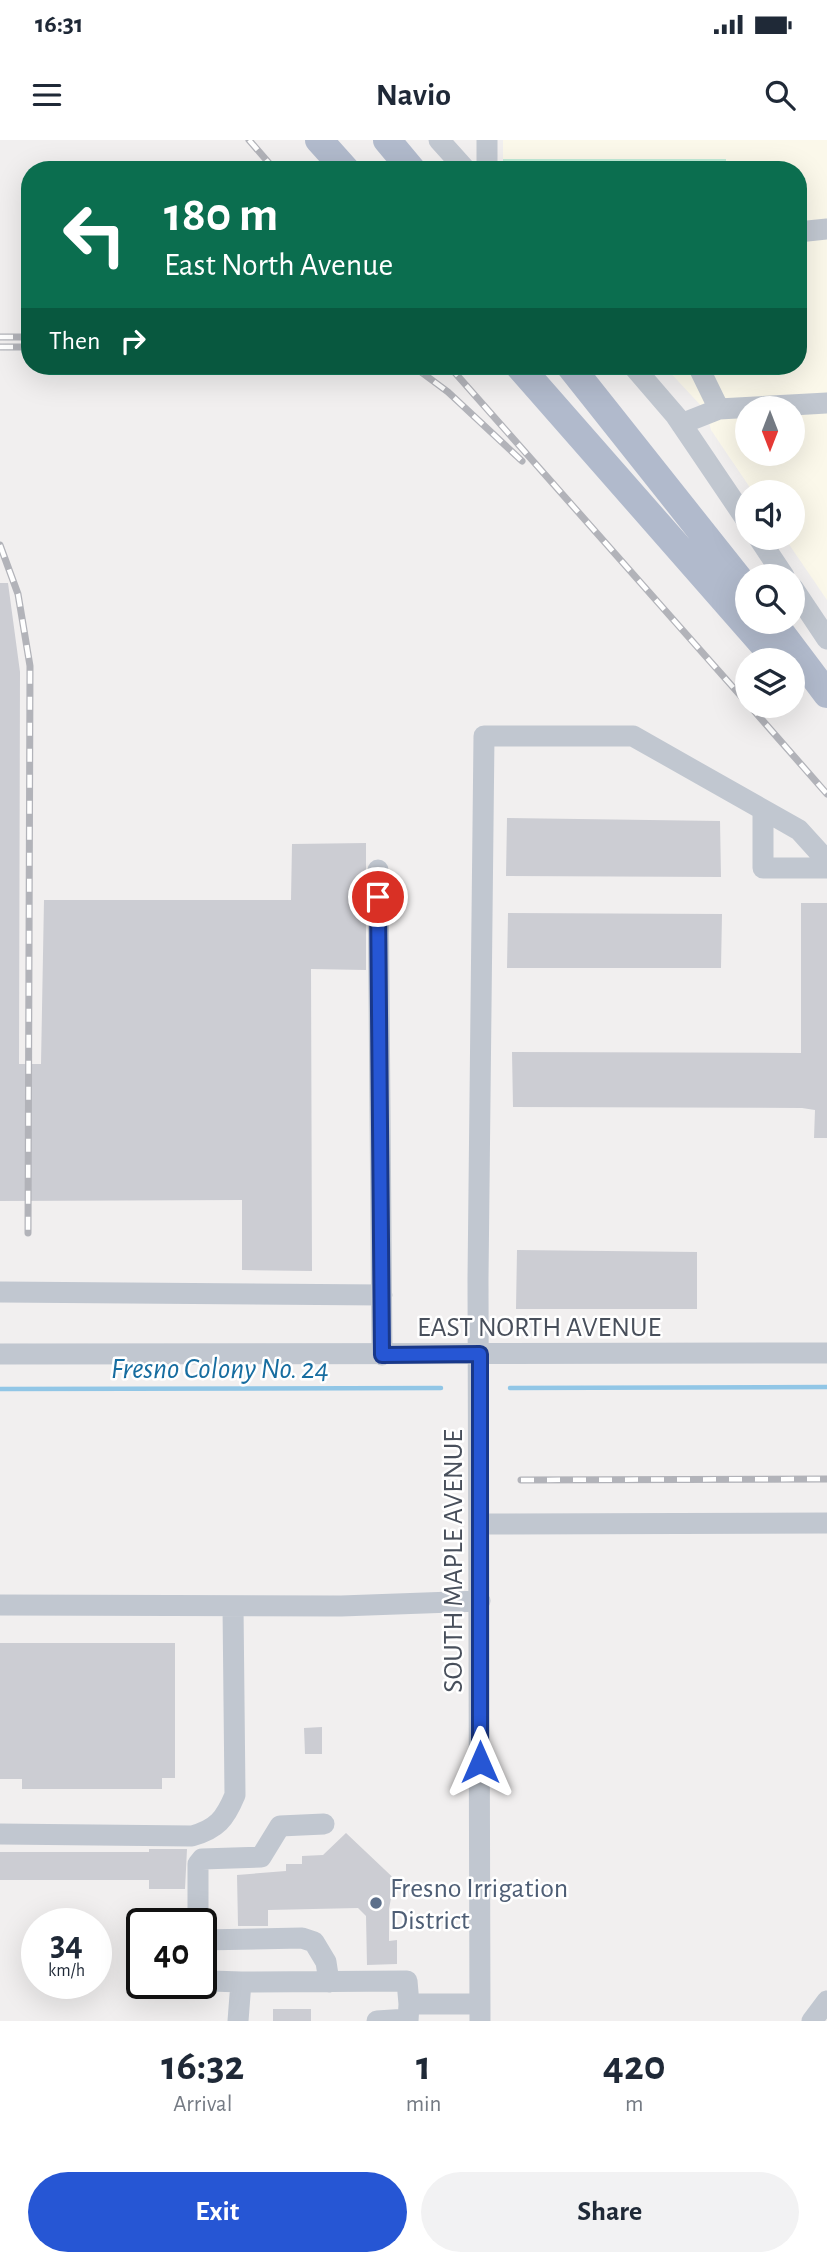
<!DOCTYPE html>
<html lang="en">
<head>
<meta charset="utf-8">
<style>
  body { margin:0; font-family:"Alegreya Sans",sans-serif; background:#f2f2f3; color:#1f2937; height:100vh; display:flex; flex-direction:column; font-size:26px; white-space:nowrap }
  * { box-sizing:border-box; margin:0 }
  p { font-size:23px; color:#747a83 }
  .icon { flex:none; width:38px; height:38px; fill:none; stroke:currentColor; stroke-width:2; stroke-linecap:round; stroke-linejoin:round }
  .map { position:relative; height:1881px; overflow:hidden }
  .sheet { display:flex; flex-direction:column; background:#fff; flex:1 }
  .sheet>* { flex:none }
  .guide { position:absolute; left:21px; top:21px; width:786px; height:214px; border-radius:28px; box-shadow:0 7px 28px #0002; background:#0b6e4f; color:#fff; overflow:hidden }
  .needle { width:46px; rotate:180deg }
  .controls { position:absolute; left:735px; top:256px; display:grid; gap:14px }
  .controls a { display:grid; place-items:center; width:70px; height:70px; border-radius:50%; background:#fff; box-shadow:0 7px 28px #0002; font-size:35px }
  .speed { position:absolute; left:21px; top:1768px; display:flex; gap:14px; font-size:35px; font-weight:700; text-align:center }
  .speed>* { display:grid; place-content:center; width:91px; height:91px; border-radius:50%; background:#fff; box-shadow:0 7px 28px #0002; line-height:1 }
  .speed small { font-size:18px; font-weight:400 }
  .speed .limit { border:4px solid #111; border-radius:10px; background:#fff; color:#111 }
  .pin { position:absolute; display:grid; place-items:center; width:60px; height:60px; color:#fff; margin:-30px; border:4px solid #fff; border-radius:50%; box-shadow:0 2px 7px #0007 }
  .me { position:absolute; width:77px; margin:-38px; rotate:0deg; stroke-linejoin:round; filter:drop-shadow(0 0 5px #0008) }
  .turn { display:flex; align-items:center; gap:24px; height:147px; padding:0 28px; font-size:32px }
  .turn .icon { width:91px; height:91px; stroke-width:2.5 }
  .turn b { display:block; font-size:49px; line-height:60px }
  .then { display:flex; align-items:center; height:66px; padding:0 28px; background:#0003; gap:14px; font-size:26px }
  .eta { display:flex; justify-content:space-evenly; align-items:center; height:119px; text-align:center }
  .eta b { font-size:42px; font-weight:700; line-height:49px }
  .cta { display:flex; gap:14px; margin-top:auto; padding:14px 28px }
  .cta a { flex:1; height:80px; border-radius:42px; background:#2656d4; color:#fff; font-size:28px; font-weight:700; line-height:80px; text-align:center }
  .cta a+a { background:#f2f2f3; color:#1f2937 }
  .status { display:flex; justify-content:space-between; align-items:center; height:49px; padding:0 35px; background:#fff; direction:ltr }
  .status svg { height:19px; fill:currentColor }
  header { display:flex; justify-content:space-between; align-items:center; height:91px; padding:0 28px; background:#fff; font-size:32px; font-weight:700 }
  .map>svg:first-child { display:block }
  .commercial { fill:#fbf8ea; fill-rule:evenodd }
  .green { fill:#c1ecd8 }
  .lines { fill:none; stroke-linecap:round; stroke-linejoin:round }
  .stream { stroke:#91c6e6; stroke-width:4.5 }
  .building { fill:#cccdd3 }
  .minor { stroke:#c1c7d0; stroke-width:21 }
  .major { stroke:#b1bacc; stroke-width:28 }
  .rail-casing { stroke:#b2b3b9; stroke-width:7 }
  .rail { stroke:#fff; stroke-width:4.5; stroke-dasharray:13; stroke-linecap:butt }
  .route-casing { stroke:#19388a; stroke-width:18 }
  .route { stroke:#2656d4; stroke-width:12 }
  .service-dot { fill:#5c6f8a; stroke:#fff; stroke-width:2.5 }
  .labels { text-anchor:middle; stroke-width:5; stroke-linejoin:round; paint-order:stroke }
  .street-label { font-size:28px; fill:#484f5b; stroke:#fff }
  .service-label { font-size:28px; fill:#4e5e75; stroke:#fff; text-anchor:start }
  .water-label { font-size:30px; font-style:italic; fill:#176da0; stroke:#fff }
</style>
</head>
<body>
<div class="status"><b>16:31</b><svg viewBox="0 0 49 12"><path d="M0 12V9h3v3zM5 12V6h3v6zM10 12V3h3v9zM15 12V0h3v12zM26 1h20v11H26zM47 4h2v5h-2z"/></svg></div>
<header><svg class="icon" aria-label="menu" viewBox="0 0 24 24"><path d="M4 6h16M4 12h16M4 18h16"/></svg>Navio<svg class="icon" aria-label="search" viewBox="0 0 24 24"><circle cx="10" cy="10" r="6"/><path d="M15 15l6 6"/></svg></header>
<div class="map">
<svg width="827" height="1881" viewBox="0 0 827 1881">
  <rect width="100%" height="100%" fill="#f1efef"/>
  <path class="commercial" d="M503,0H827V460L784,397H793V352H753L711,290L706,271L664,226H798V30H726V19H503ZM747,268H793V313H747Z"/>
  <path class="green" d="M503,19H726V30H503Z"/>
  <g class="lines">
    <path class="stream" d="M510,1248L827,1247
      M0,1249L441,1248"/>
  </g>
  <path class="building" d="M0,443H8L20,532L19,924H41L44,760H291L292,704L366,703V830L311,829L312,1131L242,1130V1060L0,1061Z
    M507,678L720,681L721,737L506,736Z
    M801,763H827V998H814L815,970L802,968L513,967L512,912L801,913Z
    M508,773L722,774L721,828H507Z
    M517,1110L697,1112V1169H516Z
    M0,1503H175V1638H162V1649H22V1639H0Z
    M322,1587V1614H305L304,1588Z
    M346,1693L403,1747L391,1758L389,1769V1801L397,1800V1824L367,1825L366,1776L358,1768L268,1770V1786H238L237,1735L286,1731V1724H302V1716L323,1715Z
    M149,1709H187L185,1749H149V1740H0V1712H149Z
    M273,1869H311V1881H273Z"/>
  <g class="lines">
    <path class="minor" d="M439,0L466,30
      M487,0V30
      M798,92L827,89
      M633,226L676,276L747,381
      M698,226L719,269
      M681,284L719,269L827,263
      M758,397L784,436
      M793,448L827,499
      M763,672V728H827
      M378,730L382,1215
      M0,1152L382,1155
      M0,1214L827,1213
      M480,1384L827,1383
      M0,1465L341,1466L480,1461
      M0,1694L192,1696C217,1689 225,1679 235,1655L233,1466
      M198,1783V1724L202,1719L261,1717L280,1686L324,1684
      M201,1800L302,1798L314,1802L326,1822L329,1842
      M201,1837L211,1841L241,1842
      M238,1881L241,1842L407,1841L409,1864
      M377,1881L408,1879
      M408,1881L409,1864H480
      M480,1881L478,1139L484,596H633L799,690L827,721
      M812,1881L827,1861"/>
    <path class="major" d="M319,0L346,30
      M387,0L412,30
      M519,226L777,520
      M570,226L747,449
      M772,481L827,554"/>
    <g class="rail-casing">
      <path id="rail" d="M249,0L275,30
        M0,197H30
        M0,207H30
        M413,226L448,252L522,321
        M449,226L747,563
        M0,405L18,454L30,526L28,1093
        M749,565L827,654
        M521,1340L827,1339"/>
    </g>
    <use href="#rail" class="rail"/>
  </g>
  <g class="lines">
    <g class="route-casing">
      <path id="route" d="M378,757L382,1215L480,1214V1622"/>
    </g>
    <use href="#route" class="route"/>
  </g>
  <circle class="service-dot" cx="376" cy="1763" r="7"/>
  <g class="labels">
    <g class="street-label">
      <text x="539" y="1196">EAST NORTH AVENUE</text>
      <text transform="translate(452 1421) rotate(-90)" y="10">SOUTH MAPLE AVENUE</text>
    </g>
    <g class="service-label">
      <text x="390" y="1757">Fresno Irrigation<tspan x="390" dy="32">District</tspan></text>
    </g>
    <g class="water-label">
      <text x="220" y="1238">Fresno Colony No. 24</text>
    </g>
  </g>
</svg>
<div class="controls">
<a><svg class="needle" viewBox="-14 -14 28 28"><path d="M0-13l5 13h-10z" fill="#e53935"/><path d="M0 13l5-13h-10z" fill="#747a83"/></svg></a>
<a><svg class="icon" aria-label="sound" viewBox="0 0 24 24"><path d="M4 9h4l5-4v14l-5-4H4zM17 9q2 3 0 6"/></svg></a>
<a><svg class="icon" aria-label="search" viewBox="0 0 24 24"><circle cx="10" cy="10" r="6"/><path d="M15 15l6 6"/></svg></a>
<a><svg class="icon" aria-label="layers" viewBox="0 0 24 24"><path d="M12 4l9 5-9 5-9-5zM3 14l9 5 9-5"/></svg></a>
</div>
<div class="speed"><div>34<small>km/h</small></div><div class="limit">40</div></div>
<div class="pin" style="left:378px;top:757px;background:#d93025"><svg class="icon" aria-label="arrive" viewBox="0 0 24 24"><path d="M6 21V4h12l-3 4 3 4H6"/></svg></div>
<svg class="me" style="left:480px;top:1622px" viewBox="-20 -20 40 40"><path d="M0-17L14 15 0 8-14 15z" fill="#2656d4" stroke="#fff" stroke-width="4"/></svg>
<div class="guide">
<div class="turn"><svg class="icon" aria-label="left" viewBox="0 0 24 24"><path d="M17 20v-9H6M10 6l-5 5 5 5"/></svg><div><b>180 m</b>East North Avenue</div></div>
<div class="then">Then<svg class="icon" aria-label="right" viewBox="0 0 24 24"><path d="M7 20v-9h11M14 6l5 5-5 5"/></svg></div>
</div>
</div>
<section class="sheet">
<div class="eta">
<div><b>16:32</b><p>Arrival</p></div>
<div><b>1</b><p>min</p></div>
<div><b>420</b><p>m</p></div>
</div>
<div class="cta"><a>Exit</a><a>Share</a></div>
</section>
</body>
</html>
